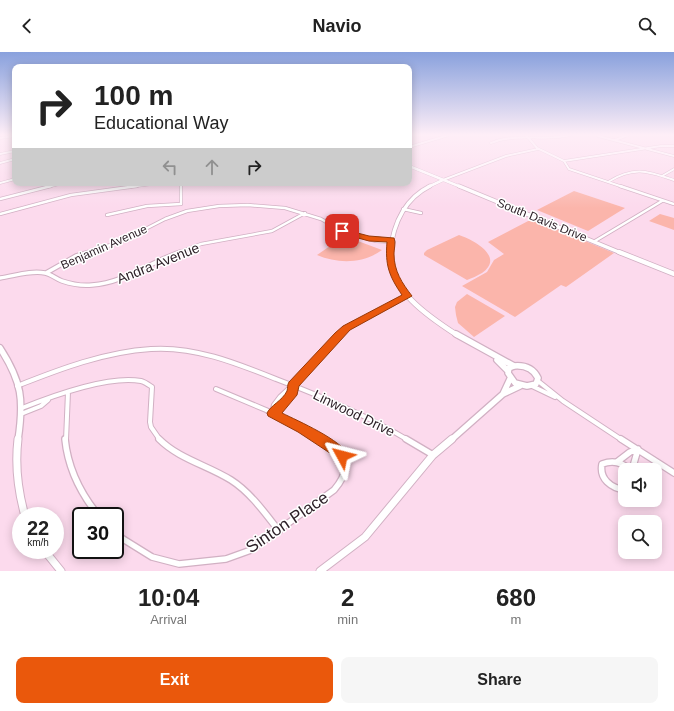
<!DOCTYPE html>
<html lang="en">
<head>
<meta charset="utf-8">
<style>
  body { margin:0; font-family:Helvetica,sans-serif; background:#f6f6f6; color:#222; height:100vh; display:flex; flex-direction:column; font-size:15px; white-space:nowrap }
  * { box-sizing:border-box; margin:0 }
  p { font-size:13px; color:#767676 }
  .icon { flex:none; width:22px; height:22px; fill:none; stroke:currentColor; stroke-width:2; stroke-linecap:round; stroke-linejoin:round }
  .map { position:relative; height:519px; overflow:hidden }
  .side { display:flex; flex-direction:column; background:#fff; flex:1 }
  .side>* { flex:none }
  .top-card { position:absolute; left:12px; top:12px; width:400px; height:122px; border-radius:8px; box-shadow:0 2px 10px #0003; background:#fff; color:#222; overflow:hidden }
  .fabs { position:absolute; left:618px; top:411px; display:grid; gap:8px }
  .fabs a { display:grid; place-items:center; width:44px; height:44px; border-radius:8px; background:#fff; box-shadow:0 2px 10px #0003; font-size:20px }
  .speed { position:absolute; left:12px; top:455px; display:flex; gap:8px; font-size:20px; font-weight:700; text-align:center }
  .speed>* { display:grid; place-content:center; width:52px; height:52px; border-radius:50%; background:#fff; box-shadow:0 2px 10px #0003; line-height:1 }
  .speed small { font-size:10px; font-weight:400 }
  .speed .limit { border:2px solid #111; border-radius:6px; background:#fff; color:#111 }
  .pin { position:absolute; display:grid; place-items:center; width:34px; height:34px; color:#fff; margin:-17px; border-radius:8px; box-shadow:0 2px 6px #0006 }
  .me { position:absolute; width:44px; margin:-22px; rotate:308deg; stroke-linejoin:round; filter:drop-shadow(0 0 3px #0008) }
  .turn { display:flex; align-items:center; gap:14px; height:84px; padding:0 16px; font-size:18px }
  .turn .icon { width:52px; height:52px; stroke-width:2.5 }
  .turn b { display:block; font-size:28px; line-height:34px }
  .lanes { display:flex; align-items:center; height:38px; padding:0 16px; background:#0003; justify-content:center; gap:20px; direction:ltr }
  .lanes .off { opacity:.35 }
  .eta { display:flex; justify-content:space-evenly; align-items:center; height:68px; text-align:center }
  .eta b { font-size:24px; font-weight:600; line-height:28px }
  .button { display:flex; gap:8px; margin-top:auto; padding:8px 16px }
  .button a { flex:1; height:46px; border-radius:8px; background:#ea580c; color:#fff; font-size:16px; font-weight:600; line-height:46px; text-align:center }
  .button a+a { background:#f6f6f6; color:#222 }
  header { display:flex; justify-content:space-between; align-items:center; height:52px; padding:0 16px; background:#fff; font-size:18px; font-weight:600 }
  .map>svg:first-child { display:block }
  .green { fill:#fbb5ab }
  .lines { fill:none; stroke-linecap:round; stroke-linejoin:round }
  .minor-far4-casing { stroke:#d1b0c3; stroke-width:3 }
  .minor-far3-casing { stroke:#d1b0c3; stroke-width:4 }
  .minor-far2-casing { stroke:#d1b0c3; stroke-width:5.5 }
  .minor-far1-casing { stroke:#d1b0c3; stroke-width:6 }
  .minor-casing { stroke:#d1b0c3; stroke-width:8 }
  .tertiary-far4-casing { stroke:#d1b0c3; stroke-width:3.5 }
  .tertiary-far3-casing { stroke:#d1b0c3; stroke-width:5 }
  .tertiary-far2-casing { stroke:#d1b0c3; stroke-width:6 }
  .tertiary-far1-casing { stroke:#d1b0c3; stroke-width:8 }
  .tertiary-casing { stroke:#d1b0c3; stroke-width:9 }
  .minor-far4 { stroke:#fff; stroke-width:2 }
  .minor-far3 { stroke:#fff; stroke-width:2.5 }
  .minor-far2 { stroke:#fff; stroke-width:3.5 }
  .minor-far1 { stroke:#fff; stroke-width:4 }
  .minor { stroke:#fff; stroke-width:5.5 }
  .tertiary-far4 { stroke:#fff; stroke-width:2.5 }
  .tertiary-far3 { stroke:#fff; stroke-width:3.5 }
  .tertiary-far2 { stroke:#fff; stroke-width:4.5 }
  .tertiary-far1 { stroke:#fff; stroke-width:5.5 }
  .tertiary { stroke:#fff; stroke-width:7 }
  .route { fill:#ea580c; stroke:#983908 }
  .labels { text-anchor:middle; stroke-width:3; stroke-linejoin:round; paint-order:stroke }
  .far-street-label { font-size:12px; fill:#2b1e26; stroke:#fff }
  .street-label { font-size:14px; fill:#2b1e26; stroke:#fff }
  .near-street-label { font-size:17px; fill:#2b1e26; stroke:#fff }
</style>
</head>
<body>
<header><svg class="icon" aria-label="back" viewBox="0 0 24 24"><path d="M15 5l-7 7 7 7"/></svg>Navio<svg class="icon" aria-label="search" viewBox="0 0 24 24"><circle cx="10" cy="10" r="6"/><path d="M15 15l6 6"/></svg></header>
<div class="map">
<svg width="674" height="519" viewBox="0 0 674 519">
  <rect width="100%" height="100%" fill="#fcdaed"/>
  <path class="green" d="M574,139L625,156L588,179L537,158Z
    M660,162L674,166V178L649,169Z
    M532,167L614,201L566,235L561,233L515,265L462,234L487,220L494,208L504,202L488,190Z
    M459,183C474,188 505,205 482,221C477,224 472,226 467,228L424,203V201L427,198Z
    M343,185H347L382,198C363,212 338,212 317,203Z
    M467,242L505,264L474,285L458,271L456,263L455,255L457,250Z"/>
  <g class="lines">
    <g class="minor-far4-casing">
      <path id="minor-far4" d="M526,83L537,96L564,109
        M598,84L674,104
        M0,86L15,84
        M615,88L628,83
        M491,91C516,80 544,90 570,83
        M409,95L449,83
        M0,102L15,99
        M0,111L15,107
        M662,124L674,117
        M443,128L506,104L538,97
        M608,130C634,114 647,119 674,128
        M0,131L15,127
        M181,131V135
        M47,135L64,131
        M129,135L161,131
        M623,135L569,117L564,109L661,94H674"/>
    </g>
    <g class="minor-far3-casing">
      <path id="minor-far3" d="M181,134V152
        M620,134L674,152
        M0,147L51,134
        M403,157L421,161
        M0,162L71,143L137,134
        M107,163L147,154L181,152
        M595,189L662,149
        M87,201L122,189L165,167L187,159L219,154L248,153L285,156L321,167L342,179L351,182L376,189L394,190L377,186H369
        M177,201L201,192L272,179L305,161"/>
    </g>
    <g class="minor-far2-casing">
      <path id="minor-far2" d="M46,221L76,204L90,200
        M0,226C14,224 31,218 45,221C51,222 56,227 62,229C71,232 82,234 92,233C124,231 150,210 180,200
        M338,283L346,276L407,244"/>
    </g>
    <g class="minor-far1-casing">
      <path id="minor-far1" d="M538,329L563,349L622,388
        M17,334C60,317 104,300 151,297C194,294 236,311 276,327C321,344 366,363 408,388
        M532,334L555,345
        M216,337L266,358L321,388
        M22,356C52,344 109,323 141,329C145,330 149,333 152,335L150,370L151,375L160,388
        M272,361L274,353L280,345L293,333L339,282
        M272,361C282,354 291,346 293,333
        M21,362L41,354L48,348
        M66,388L68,340"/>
    </g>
    <g class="minor-casing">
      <path id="minor" d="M65,387C68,417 80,441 99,464
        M159,387C179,407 207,413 231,428C250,440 265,461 279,479
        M406,387L433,403
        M621,387L674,421
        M617,410L630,400L638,397L632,418
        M625,438C611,436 599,427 602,412C613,408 622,410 630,418
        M115,480L123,487L152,505L179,512L226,507L251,498L334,438C355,413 344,402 320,387"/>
    </g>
    <g class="tertiary-far4-casing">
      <path id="tertiary-far4" d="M409,114L461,135
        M428,135L443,128"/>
    </g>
    <g class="tertiary-far3-casing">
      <path id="tertiary-far3" d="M459,134L621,201
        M390,201C393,173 404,147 430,134"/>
    </g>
    <g class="tertiary-far2-casing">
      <path id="tertiary-far2" d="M390,200C387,237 429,265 457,283
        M619,200L674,222"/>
    </g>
    <g class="tertiary-far1-casing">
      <path id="tertiary-far1" d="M456,282L514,314
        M0,296C22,330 24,348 18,388
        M497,308L508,319
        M514,314C525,313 533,316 538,326L536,332L527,334L515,331L508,321L509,316Z
        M503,342L510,327
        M451,388L503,342L520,334"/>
    </g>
    <g class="tertiary-casing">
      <path id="tertiary" d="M18,387C15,412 18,439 25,464
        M44,498L61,519
        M320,519L365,485L433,403L452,387"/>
    </g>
    <use href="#minor-far4" class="minor-far4"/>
    <use href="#minor-far3" class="minor-far3"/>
    <use href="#minor-far2" class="minor-far2"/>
    <use href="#minor-far1" class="minor-far1"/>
    <use href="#minor" class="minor"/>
    <use href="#tertiary-far4" class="tertiary-far4"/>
    <use href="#tertiary-far3" class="tertiary-far3"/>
    <use href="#tertiary-far2" class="tertiary-far2"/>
    <use href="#tertiary-far1" class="tertiary-far1"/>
    <use href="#tertiary" class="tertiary"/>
  </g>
  <linearGradient id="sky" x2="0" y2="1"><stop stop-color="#89a1dd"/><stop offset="0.53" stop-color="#feeef7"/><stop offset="1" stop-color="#feeef7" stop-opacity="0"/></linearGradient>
  <rect width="674" height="156" fill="url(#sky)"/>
  <path class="route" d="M342,177L369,184L394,186C396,191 394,197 394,202C394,219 402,231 412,244L350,278L299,334L297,343L282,361C298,369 342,388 349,404L347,407L342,409L298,380L268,364L267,361C271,353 282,349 287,339C288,336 287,333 289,330L335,281L343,274L402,243C389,224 385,213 387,190L369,189L340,181L339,179Z"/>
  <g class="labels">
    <g class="far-street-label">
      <text transform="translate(542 168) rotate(22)" y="4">South Davis Drive</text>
      <text transform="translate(104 195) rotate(-24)" y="4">Benjamin Avenue</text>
    </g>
    <g class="street-label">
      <text transform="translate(158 211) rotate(-22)" y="5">Andra Avenue</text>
      <text transform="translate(354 361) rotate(26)" y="5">Linwood Drive</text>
    </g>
    <g class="near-street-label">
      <text transform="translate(287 470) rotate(-34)" y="6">Sinton Place</text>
    </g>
  </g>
</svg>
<div class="fabs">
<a><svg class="icon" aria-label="sound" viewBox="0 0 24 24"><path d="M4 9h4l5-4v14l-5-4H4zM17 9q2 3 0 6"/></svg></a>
<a><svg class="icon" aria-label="search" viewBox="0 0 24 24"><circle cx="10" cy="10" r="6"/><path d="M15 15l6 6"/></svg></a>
</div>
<div class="speed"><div>22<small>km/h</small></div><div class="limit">30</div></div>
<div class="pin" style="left:342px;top:179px;background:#d93025"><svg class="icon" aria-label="arrive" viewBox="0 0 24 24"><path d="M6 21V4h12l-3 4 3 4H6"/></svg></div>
<svg class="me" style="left:342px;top:404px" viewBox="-20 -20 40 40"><path d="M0-17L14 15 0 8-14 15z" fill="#ea580c" stroke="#fff" stroke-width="4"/></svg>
<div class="top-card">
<div class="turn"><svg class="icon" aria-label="right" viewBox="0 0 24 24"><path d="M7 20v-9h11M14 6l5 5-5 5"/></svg><div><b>100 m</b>Educational Way</div></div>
<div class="lanes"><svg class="icon off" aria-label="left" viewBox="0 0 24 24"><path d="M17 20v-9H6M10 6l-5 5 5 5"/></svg><svg class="icon off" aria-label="ahead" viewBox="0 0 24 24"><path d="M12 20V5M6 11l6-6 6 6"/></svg><svg class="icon" aria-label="right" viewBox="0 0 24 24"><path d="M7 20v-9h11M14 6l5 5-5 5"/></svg></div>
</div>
</div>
<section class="side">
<div class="eta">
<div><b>10:04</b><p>Arrival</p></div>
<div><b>2</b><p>min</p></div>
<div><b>680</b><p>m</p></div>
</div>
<div class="button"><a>Exit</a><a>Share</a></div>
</section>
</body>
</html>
